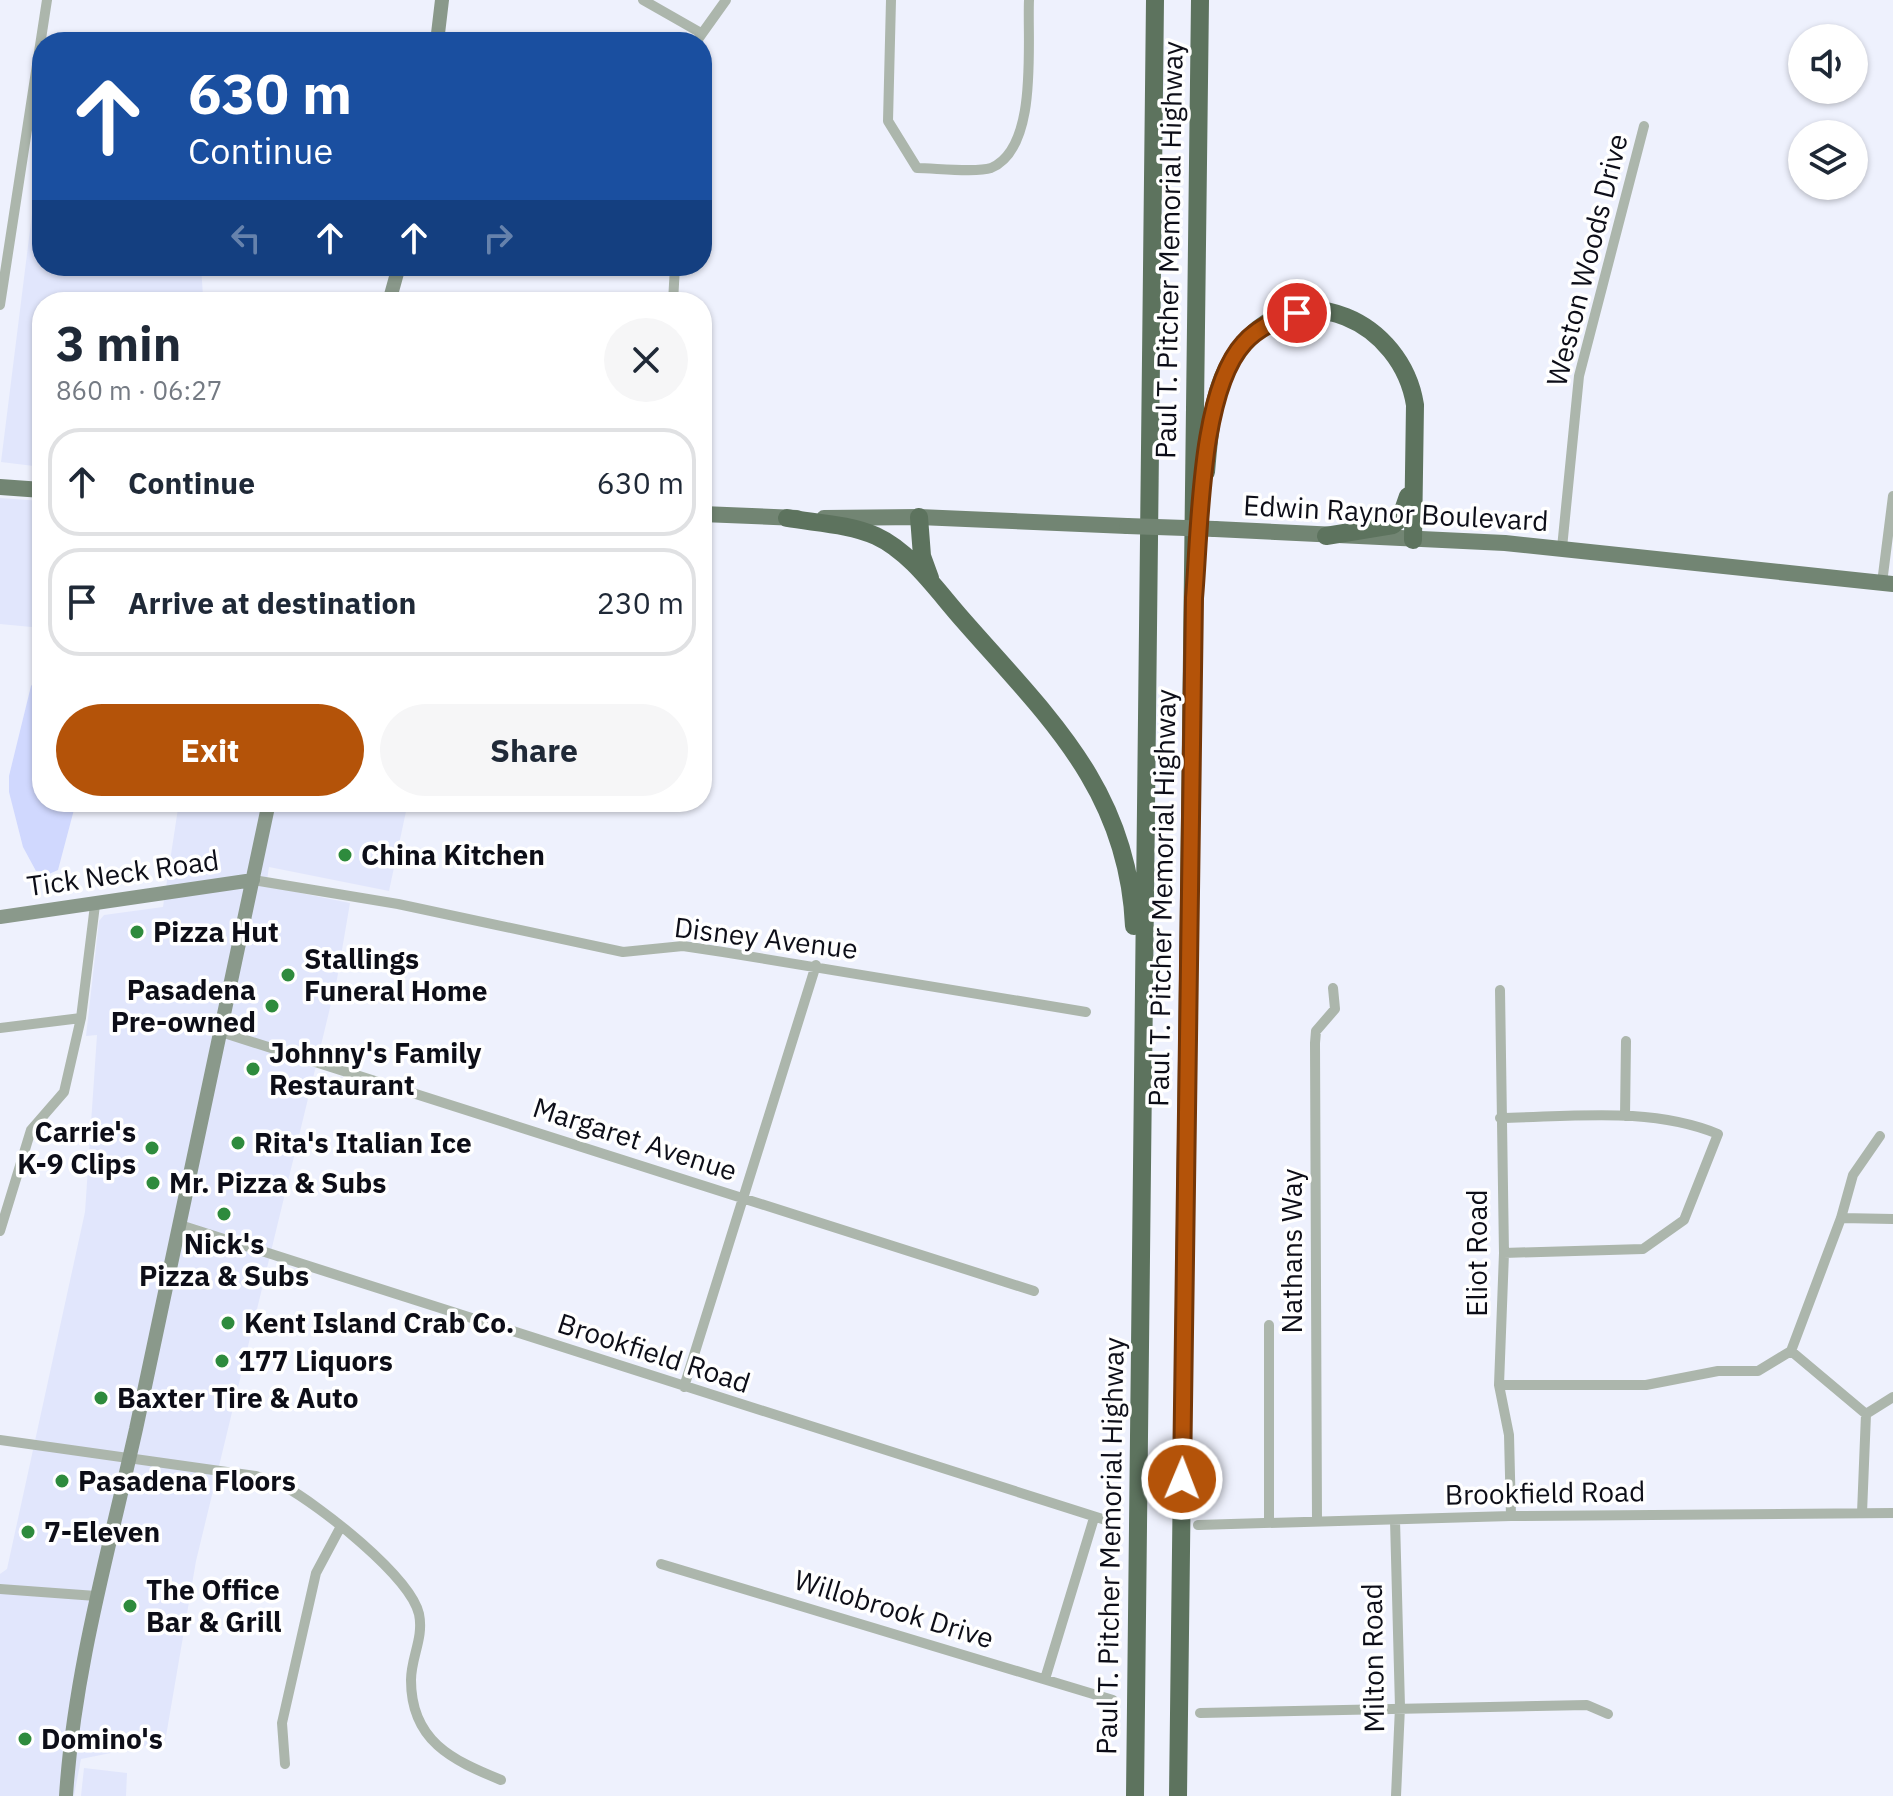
<!DOCTYPE html>
<html lang="en">
<head>
<meta charset="utf-8">
<style>
  body { margin:0; font-family:"IBM Plex Sans",sans-serif; background:#f6f6f7; color:#1f2937; height:100vh; display:flex; flex-direction:column; font-size:30px; white-space:nowrap }
  * { box-sizing:border-box; margin:0 }
  p { font-size:26px; color:#747a83 }
  .icon { flex:none; width:44px; height:44px; fill:none; stroke:currentColor; stroke-width:2; stroke-linecap:round; stroke-linejoin:round }
  .map { position:relative; flex:1; overflow:hidden }
  .details { position:absolute; left:32px; top:292px; width:680px; height:520px; display:flex; flex-direction:column; background:#fff; border-radius:32px; box-shadow:0 2px 6px #0004 }
  .details>* { flex:none }
  .hud { position:absolute; left:32px; top:32px; width:680px; height:244px; border-radius:32px; box-shadow:0 2px 6px #0004; background:#1a4fa0; color:#fff; overflow:hidden }
  .tools { position:absolute; left:1788px; top:24px; display:grid; gap:16px }
  .tools a { display:grid; place-items:center; width:80px; height:80px; border-radius:50%; background:#fff; box-shadow:0 2px 6px #0004; font-size:40px }
  .pin { position:absolute; display:grid; place-items:center; width:68px; height:68px; color:#fff; margin:-34px; border:4px solid #fff; border-radius:50%; box-shadow:0 2px 8px #0007 }
  .me { position:absolute; width:88px; margin:-44px; rotate:1deg; stroke-linejoin:round; filter:drop-shadow(0 0 6px #0008) }
  .turn { display:flex; align-items:center; gap:28px; height:168px; padding:0 24px; font-size:36px }
  .turn .icon { width:104px; height:104px; stroke-width:2.5 }
  .turn b { display:block; font-size:56px; line-height:68px }
  .lanes { display:flex; align-items:center; height:76px; padding:0 24px; background:#0003; justify-content:center; gap:40px; direction:ltr }
  .lanes .off { opacity:.35 }
  .round { display:grid; place-items:center; flex:none; width:84px; height:84px; border-radius:42px; background:#f6f6f7 }
  .head { display:flex; align-items:center; justify-content:space-between; height:136px; padding:0 24px }
  h1 { font-size:48px; font-weight:700; line-height:60px }
  .primary-button { display:flex; gap:16px; margin-top:auto; padding:16px 24px }
  .primary-button a { flex:1; height:92px; border-radius:48px; background:#b45309; color:#fff; font-size:32px; font-weight:700; line-height:92px; text-align:center }
  .primary-button a+a { background:#f6f6f7; color:#1f2937 }
  ul { padding:0; list-style:none }
  li { display:flex; align-items:center; gap:24px; height:108px; margin:0 16px 12px; padding:0 8px; border:4px solid #e0e1e3; border-radius:32px }
  li div { flex:1 }
  li b { display:block; font-size:30px }
  li em { font-style:normal }
  .map>svg:first-child { display:block }
  .built { fill:#e1e6fc }
  .water { fill:#d0d8fe }
  .lines { fill:none; stroke-linecap:round; stroke-linejoin:round }
  .street { stroke:#acb6ac; stroke-width:10 }
  .secondary { stroke:#8a998b; stroke-width:14 }
  .primary { stroke:#728573; stroke-width:16 }
  .highway { stroke:#5d735e; stroke-width:18 }
  .primary-bridge { stroke:#728573; stroke-width:16 }
  .route-casing { stroke:#753606; stroke-width:20 }
  .route { stroke:#b45309; stroke-width:14 }
  .poi-dot { fill:#2e8b3d; stroke:#fff; stroke-width:3 }
  .labels { text-anchor:middle; stroke-width:7; stroke-linejoin:round; paint-order:stroke }
  .street-label { font-size:28px; fill:#0d0e18; stroke:#fff }
  .poi-label { font-size:28px; font-weight:bold; fill:#0d0e18; stroke:#fff; text-anchor:start }
</style>
</head>
<body>
<div class="map">
<svg width="1893" height="1796" viewBox="0 0 1893 1796">
  <rect width="100%" height="100%" fill="#eef1fd"/>
  <path class="built" d="M35,190H42V266H201L203,296L322,302H42V467L1,462Z
    M0,498L42,501V628L0,624Z
    M179,802H408L389,891L269,867L266,886L350,903L337,979L196,1561L165,1742L81,1759L74,1796H0V1574L7,1569L85,1212L97,1035L86,1036L99,921L104,915L163,907Z
    M84,1768L127,1773L126,1796H81Z"/>
  <path class="water" d="M42,672V802H76L58,870L49,874L36,871L23,847L9,792V776L31,686Z"/>
  <g class="lines">
    <path class="street" d="M643,0L701,33
      M891,0L888,121L917,168C934,168 976,173 991,168C1039,148 1027,43 1029,0
      M696,42L726,0
      M673,302L675,266
      M0,305L47,0
      M1562,548L1579,376L1644,126
      M1882,583L1893,496
      M253,880L398,904L623,952L683,946L723,952L1086,1012
      M1500,990L1504,1253L1499,1385L1509,1435L1511,1516
      M0,1028L81,1018
      M221,1032L1034,1291
      M1625,1116L1626,1041
      M1500,1118C1571,1117 1650,1106 1718,1134L1684,1220L1643,1249L1504,1253
      M1841,1218L1893,1219
      M180,1225L1115,1523
      M0,1231L31,1130L64,1092L81,1018L95,905
      M1269,1325V1523
      M1791,1351L1866,1414
      M1499,1385H1646L1718,1371H1758L1791,1351L1841,1218L1853,1175L1880,1136
      M684,1387L816,965
      M0,1440L256,1476C265,1479 276,1482 284,1486C319,1505 410,1576 419,1614C424,1638 411,1657 411,1680C411,1741 452,1760 501,1780
      M1862,1513L1866,1414L1893,1397
      M1395,1520L1400,1707L1396,1796
      M1317,1522L1315,1043L1316,1031L1335,1009L1333,988
      M1198,1525L1511,1516L1893,1513
      M661,1564L1113,1700
      M0,1589L96,1596
      M1045,1679L1094,1518
      M1200,1713L1587,1705L1608,1714
      M285,1764L282,1723L316,1573L340,1528"/>
    <path class="secondary" d="M437,42L442,0
      M389,302L399,266
      M0,917L253,880
      M66,1796C74,1671 109,1550 136,1429C181,1220 226,1011 269,802"/>
    <path class="primary" d="M0,487L42,490
      M702,514L797,518
      M824,518L919,517L1127,526
      M1215,529L1505,543L1893,584"/>
    <path class="highway" d="M1206,472C1210,428 1212,381 1242,345C1301,273 1402,322 1415,405L1413,540
      M919,517L922,556L930,578
      M787,518C816,523 849,524 876,536C911,552 938,592 963,620C1047,716 1128,789 1134,926
      M1326,536L1393,525L1400,519L1408,496
      M1135,1796L1155,0
      M1178,1796L1200,0"/>
    <path class="primary-bridge" d="M1127,526L1215,529"/>
  </g>
  <g class="lines">
    <g class="route-casing">
      <path id="route" d="M1182,1479L1194,598C1200,532 1199,392 1244,343C1258,327 1277,319 1297,313"/>
    </g>
    <use href="#route" class="route"/>
  </g>
  <g class="poi-dot">
    <circle cx="345" cy="855" r="8"/>
    <circle cx="137" cy="932" r="8"/>
    <circle cx="288" cy="975" r="8"/>
    <circle cx="272" cy="1006" r="8"/>
    <circle cx="253" cy="1069" r="8"/>
    <circle cx="238" cy="1143" r="8"/>
    <circle cx="152" cy="1148" r="8"/>
    <circle cx="153" cy="1183" r="8"/>
    <circle cx="224" cy="1214" r="8"/>
    <circle cx="228" cy="1323" r="8"/>
    <circle cx="222" cy="1361" r="8"/>
    <circle cx="101" cy="1398" r="8"/>
    <circle cx="62" cy="1481" r="8"/>
    <circle cx="28" cy="1532" r="8"/>
    <circle cx="130" cy="1606" r="8"/>
    <circle cx="25" cy="1739" r="8"/>
  </g>
  <g class="labels">
    <g class="street-label">
      <text transform="translate(1169 250) rotate(-89)" y="10">Paul T. Pitcher Memorial Highway</text>
      <text transform="translate(1587 260) rotate(-76)" y="10">Weston Woods Drive</text>
      <text transform="translate(1396 513) rotate(3)" y="10">Edwin Raynor Boulevard</text>
      <text transform="translate(123 873) rotate(-8)" y="10">Tick Neck Road</text>
      <text transform="translate(1162 898) rotate(-89)" y="10">Paul T. Pitcher Memorial Highway</text>
      <text transform="translate(766 938) rotate(7)" y="10">Disney Avenue</text>
      <text transform="translate(635 1139) rotate(18)" y="10">Margaret Avenue</text>
      <text transform="translate(1292 1251) rotate(-90)" y="10">Nathans Way</text>
      <text transform="translate(1477 1253) rotate(-90)" y="10">Eliot Road</text>
      <text transform="translate(654 1353) rotate(18)" y="10">Brookfield Road</text>
      <text transform="translate(1545 1493) rotate(-1)" y="10">Brookfield Road</text>
      <text transform="translate(1110 1546) rotate(-89)" y="10">Paul T. Pitcher Memorial Highway</text>
      <text transform="translate(894 1609) rotate(17)" y="10">Willobrook Drive</text>
      <text transform="translate(1373 1658) rotate(-91)" y="10">Milton Road</text>
    </g>
    <g class="poi-label">
      <text x="361" y="865">China Kitchen</text>
      <text x="153" y="942">Pizza Hut</text>
      <text x="304" y="969">Stallings<tspan x="304" dy="32">Funeral Home</tspan></text>
      <text x="256" y="1000" text-anchor="end">Pasadena<tspan x="256" dy="32">Pre-owned</tspan></text>
      <text x="269" y="1063">Johnny's Family<tspan x="269" dy="32">Restaurant</tspan></text>
      <text x="136" y="1142" text-anchor="end">Carrie's<tspan x="136" dy="32">K-9 Clips</tspan></text>
      <text x="254" y="1153">Rita's Italian Ice</text>
      <text x="169" y="1193">Mr. Pizza &amp; Subs</text>
      <text x="224" y="1254" text-anchor="middle">Nick's<tspan x="224" dy="32">Pizza &amp; Subs</tspan></text>
      <text x="244" y="1333">Kent Island Crab Co.</text>
      <text x="238" y="1371">177 Liquors</text>
      <text x="117" y="1408">Baxter Tire &amp; Auto</text>
      <text x="78" y="1491">Pasadena Floors</text>
      <text x="44" y="1542">7-Eleven</text>
      <text x="146" y="1600">The Office<tspan x="146" dy="32">Bar &amp; Grill</tspan></text>
      <text x="41" y="1749">Domino's</text>
    </g>
  </g>
</svg>
<div class="tools">
<a><svg class="icon" aria-label="sound" viewBox="0 0 24 24"><path d="M4 9h4l5-4v14l-5-4H4zM17 9q2 3 0 6"/></svg></a>
<a><svg class="icon" aria-label="layers" viewBox="0 0 24 24"><path d="M12 4l9 5-9 5-9-5zM3 14l9 5 9-5"/></svg></a>
</div>
<div class="pin" style="left:1297px;top:313px;background:#d93025"><svg class="icon" aria-label="arrive" viewBox="0 0 24 24"><path d="M6 21V4h12l-3 4 3 4H6"/></svg></div>
<svg class="me" style="left:1182px;top:1479px" viewBox="-20 -20 40 40"><circle r="17" fill="#b45309" stroke="#fff" stroke-width="3"/><path d="M0-11L8 9 0 5-8 9z" fill="#fff"/></svg>
<div class="hud">
<div class="turn"><svg class="icon" aria-label="ahead" viewBox="0 0 24 24"><path d="M12 20V5M6 11l6-6 6 6"/></svg><div><b>630 m</b>Continue</div></div>
<div class="lanes"><svg class="icon off" aria-label="left" viewBox="0 0 24 24"><path d="M17 20v-9H6M10 6l-5 5 5 5"/></svg><svg class="icon" aria-label="ahead" viewBox="0 0 24 24"><path d="M12 20V5M6 11l6-6 6 6"/></svg><svg class="icon" aria-label="ahead" viewBox="0 0 24 24"><path d="M12 20V5M6 11l6-6 6 6"/></svg><svg class="icon off" aria-label="right" viewBox="0 0 24 24"><path d="M7 20v-9h11M14 6l5 5-5 5"/></svg></div>
</div>
<section class="details">
<div class="head"><div><h1>3 min</h1><p>860 m · 06:27</p></div><a class="round"><svg class="icon" aria-label="close" viewBox="0 0 24 24"><path d="M6 6l12 12M18 6L6 18"/></svg></a></div>
<ul>
<li><svg class="icon" aria-label="ahead" viewBox="0 0 24 24"><path d="M12 20V5M6 11l6-6 6 6"/></svg><div><b>Continue</b></div><em>630 m</em></li>
<li><svg class="icon" aria-label="arrive" viewBox="0 0 24 24"><path d="M6 21V4h12l-3 4 3 4H6"/></svg><div><b>Arrive at destination</b></div><em>230 m</em></li>
</ul>
<div class="primary-button"><a>Exit</a><a>Share</a></div>
</section>
</div>
</body>
</html>
